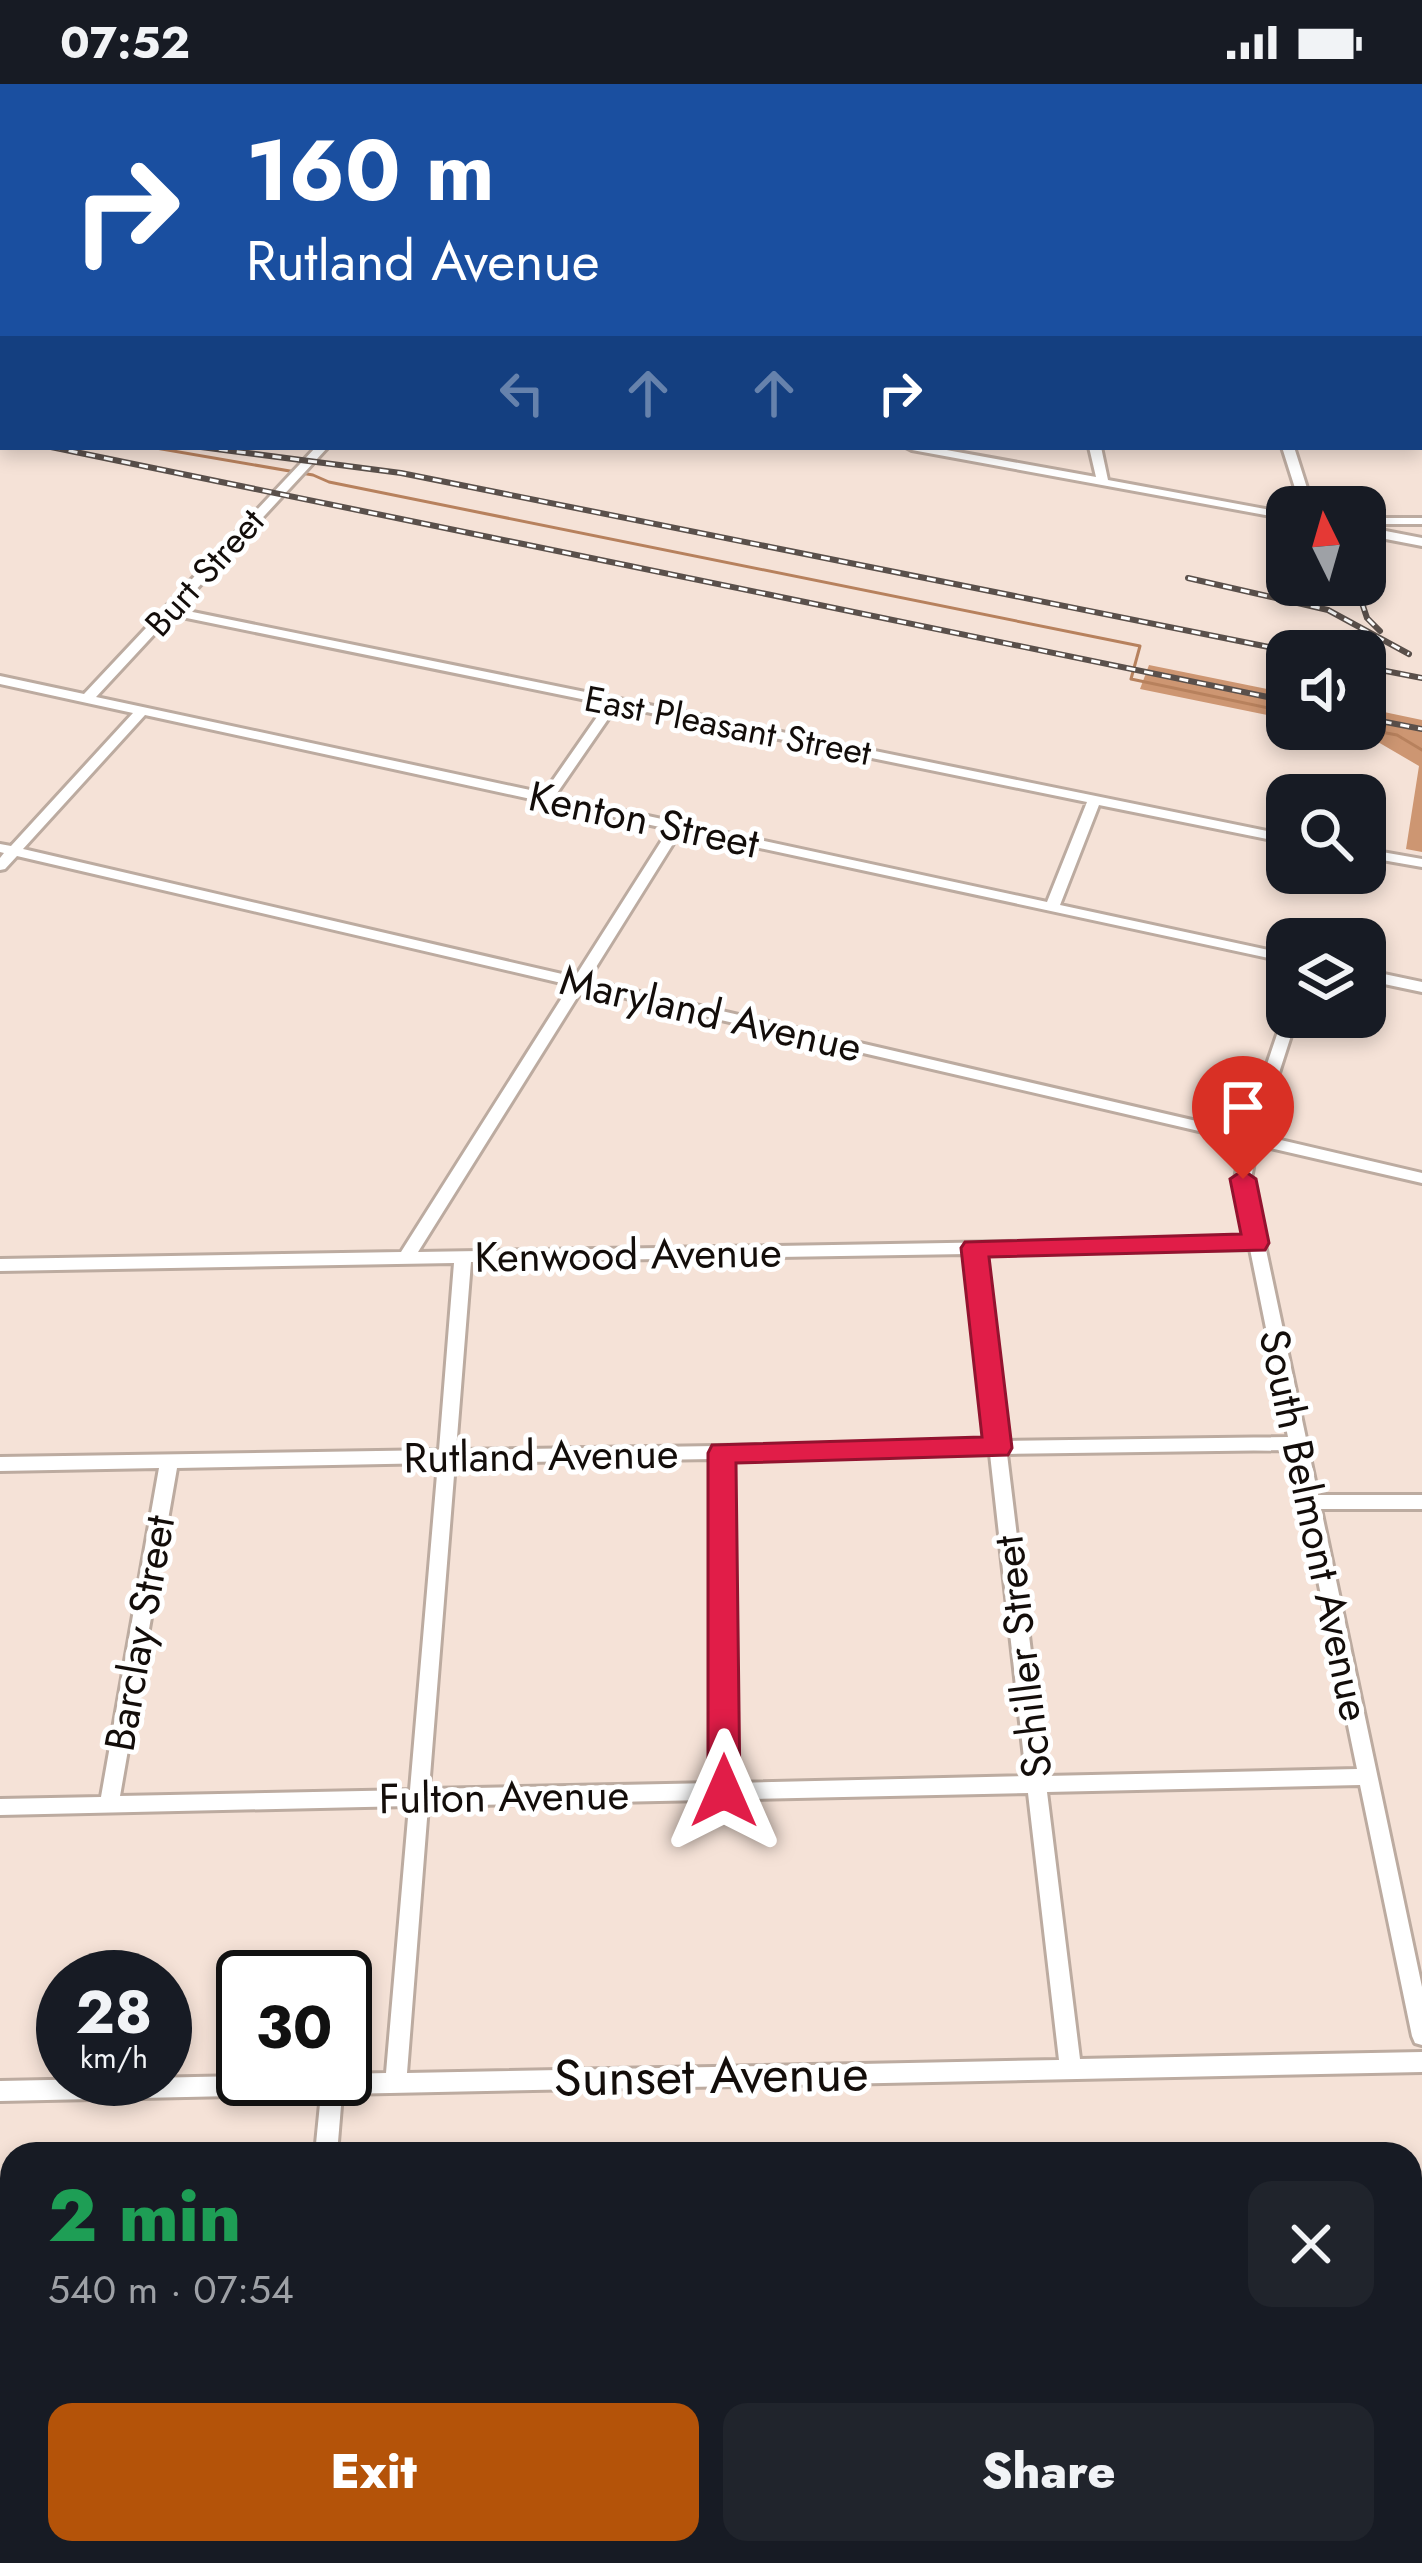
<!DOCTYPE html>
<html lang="en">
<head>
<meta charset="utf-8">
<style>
  body { margin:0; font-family:Jost,sans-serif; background:#20242c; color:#f1f3f6; height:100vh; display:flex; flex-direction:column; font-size:45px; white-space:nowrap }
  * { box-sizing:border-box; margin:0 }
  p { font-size:39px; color:#9ea1a6 }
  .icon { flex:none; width:66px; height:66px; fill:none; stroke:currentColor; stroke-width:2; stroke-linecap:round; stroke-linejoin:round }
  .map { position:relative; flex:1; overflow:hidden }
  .details { position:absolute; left:0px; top:2058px; width:1422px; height:423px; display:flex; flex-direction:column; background:#171b24; border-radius:36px 36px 0 0; box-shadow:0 6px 18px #0003 }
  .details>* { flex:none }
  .banner { position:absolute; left:0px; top:0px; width:1422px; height:366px; box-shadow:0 6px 18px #0003; background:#1a4fa0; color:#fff; overflow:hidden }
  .needle { width:78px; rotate:355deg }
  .fabs { position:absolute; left:1266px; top:402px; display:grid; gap:24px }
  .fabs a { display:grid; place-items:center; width:120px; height:120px; border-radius:24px; background:#171b24; box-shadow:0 6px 18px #0003; font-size:60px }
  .speed { position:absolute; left:36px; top:1866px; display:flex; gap:24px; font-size:60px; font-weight:700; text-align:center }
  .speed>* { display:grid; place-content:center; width:156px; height:156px; border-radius:50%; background:#171b24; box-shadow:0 6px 18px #0003; line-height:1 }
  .speed small { font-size:30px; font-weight:400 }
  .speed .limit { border:6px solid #111; border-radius:18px; background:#fff; color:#111 }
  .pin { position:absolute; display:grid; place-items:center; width:102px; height:102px; color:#fff; margin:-123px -51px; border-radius:50% 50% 50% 0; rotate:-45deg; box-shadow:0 0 12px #0007 }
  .pin .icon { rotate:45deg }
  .me { position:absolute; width:132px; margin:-66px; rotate:0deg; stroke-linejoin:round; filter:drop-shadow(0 0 9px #0008) }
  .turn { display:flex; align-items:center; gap:42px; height:252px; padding:0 48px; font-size:54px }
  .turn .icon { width:156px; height:156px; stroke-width:2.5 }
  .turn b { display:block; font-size:84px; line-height:102px }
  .lanes { display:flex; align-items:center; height:114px; padding:0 48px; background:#0003; justify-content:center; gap:60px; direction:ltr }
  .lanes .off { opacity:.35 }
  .round { display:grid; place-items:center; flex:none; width:126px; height:126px; border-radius:24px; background:#20242c }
  .overview { display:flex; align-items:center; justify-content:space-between; height:204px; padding:0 48px }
  h1 { font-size:72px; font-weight:800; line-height:90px; color:#1e9e55 }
  .cta { display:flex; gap:24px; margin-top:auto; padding:24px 48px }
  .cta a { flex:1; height:138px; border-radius:24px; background:#b45309; color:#fff; font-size:48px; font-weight:800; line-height:138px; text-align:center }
  .cta a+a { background:#20242c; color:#f1f3f6 }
  .status { display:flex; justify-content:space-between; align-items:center; height:84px; padding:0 60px; background:#171b24; direction:ltr }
  .status svg { height:33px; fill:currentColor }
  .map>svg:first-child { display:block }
  .forest { fill:#cd9672 }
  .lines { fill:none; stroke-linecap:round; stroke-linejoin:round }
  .stream { stroke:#b7815d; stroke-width:3 }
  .minor-casing { stroke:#bcaba0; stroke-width:6 }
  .minor { fill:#fff; fill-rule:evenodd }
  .rail-casing { stroke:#5a504b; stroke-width:6 }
  .rail { stroke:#fff; stroke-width:3; stroke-dasharray:9; stroke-linecap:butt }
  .route { fill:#e11d48; stroke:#92132f; stroke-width:3 }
  .labels { text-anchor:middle; stroke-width:10; stroke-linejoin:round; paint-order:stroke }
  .far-street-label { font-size:36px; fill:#130d0a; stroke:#fff }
  .street-label { font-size:42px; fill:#130d0a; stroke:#fff }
  .near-street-label { font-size:51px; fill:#130d0a; stroke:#fff }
</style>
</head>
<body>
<div class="status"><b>07:52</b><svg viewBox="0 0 49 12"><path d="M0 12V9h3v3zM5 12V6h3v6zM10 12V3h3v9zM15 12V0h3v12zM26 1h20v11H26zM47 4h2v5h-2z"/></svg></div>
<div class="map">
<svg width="1422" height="2479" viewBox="0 0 1422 2479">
  <rect width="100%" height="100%" fill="#f5e2d7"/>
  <path class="forest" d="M1149,581L1287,609V635L1140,605Z
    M1365,624L1422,636V768L1406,765L1419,682L1366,651L1336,645H1365Z"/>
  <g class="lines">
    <path class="stream" d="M150,363L313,391L329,398L1140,562L1131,595L1287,628
      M1365,645L1397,651L1422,666"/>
    <g class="minor-casing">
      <path id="minor" d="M27,0H38L34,3Z
        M181,0H189L188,3H180Z
        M559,0H567V3H559Z
        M858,0H866V3H858Z
        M1013,0H1021V3H1013Z
        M1170,0H1178L1179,3H1171Z
        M1322,0H1330L1331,3H1323Z
        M3,2L6,3L0,9V3Z
        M1419,43H1422V49H1419Z
        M3,82V97L0,98V83Z
        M1419,110H1422V116H1419Z
        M0,113H3V119H0Z
        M1419,182H1422V188H1419Z
        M0,189L3,190V196L0,195Z
        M1419,218L1422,219V231L1419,230Z
        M1419,276H1422V282H1419Z
        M316,363H328L178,525L1287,751V759L1099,721L1060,821L1287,870V878L681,747L588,896L1244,1048L1283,933L1287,929V933H1297L1259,1051L1422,1089V1099L1257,1061L1251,1095L1318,1411H1422V1425H1321L1422,1903V1961L1415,1959L1412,1952L1360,1701L1047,1708L1080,1975L1422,1968V1988L342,2010L337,2070H315L321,2010L0,2017V1997L243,1992V1995H345V1990L386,1989L409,1722L0,1731V1715L101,1713L159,1384L0,1387V1373L439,1366L454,1179L0,1187V1175L401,1168L570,901L17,772L5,785L0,786V774L4,769L0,768V760L11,762L133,629L0,600V592L84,610ZM172,531L606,620L544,709L96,613ZM617,622L1087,718L1047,818L555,712ZM145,631L669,745L575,893L23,765ZM583,904L1242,1057L1235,1095L1247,1154L418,1168ZM1250,1165L1288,1353L1005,1357L983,1169ZM967,1170L988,1358L456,1366L471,1178ZM1291,1366L1357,1685L1046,1692L1007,1370ZM990,1370L1026,1692L734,1699L731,1375ZM713,1375L714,1699L429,1705L455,1379ZM438,1379L410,1706L120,1712L177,1384ZM1028,1709L1059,1976L407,1989L428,1722Z
        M906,363H930L1096,393L1089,363H1101L1108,396L1287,429V435L912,366Z
        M1282,363H1294L1313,423H1301Z
        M1365,434H1422V440H1365Z
        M1365,443L1422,454V462L1365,451Z
        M1365,765L1422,775V783L1365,773Z
        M1365,886L1422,898V908L1365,896Z
        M272,2469H296L295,2479H271Z"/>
    </g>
    <use href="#minor" class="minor"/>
    <g class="rail-casing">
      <path id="rail" d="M51,363L1287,617
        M201,363L401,389L1289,567
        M1188,494L1328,526L1409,570
        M1356,501L1367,534L1380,547
        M1365,583L1422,594
        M1365,634L1422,645"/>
    </g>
    <use href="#rail" class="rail"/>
  </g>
  <path class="route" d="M1243,1086L1256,1095L1269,1159L1265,1166L989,1173L1012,1364L1008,1371L736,1379L740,1707L736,1717L724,1720L713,1717L708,1707V1369L712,1361L982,1353L961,1164L965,1158L1241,1150L1230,1095Z"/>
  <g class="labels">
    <g class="far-street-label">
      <text transform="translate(204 488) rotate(-48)" y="13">Burt Street</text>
      <text transform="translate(728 641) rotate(11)" y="13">East Pleasant Street</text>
    </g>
    <g class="street-label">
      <text transform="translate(644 735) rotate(12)" y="15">Kenton Street</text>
      <text transform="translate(711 929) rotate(13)" y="15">Maryland Avenue</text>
      <text transform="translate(628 1170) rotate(-1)" y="15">Kenwood Avenue</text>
      <text transform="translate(541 1371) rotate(-1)" y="15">Rutland Avenue</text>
      <text transform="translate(1315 1441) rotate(78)" y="15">South Belmont Avenue</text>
      <text transform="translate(139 1549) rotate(-80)" y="15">Barclay Street</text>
      <text transform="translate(1022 1573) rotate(-97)" y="15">Schiller Street</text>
      <text transform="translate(504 1712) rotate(-1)" y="15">Fulton Avenue</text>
    </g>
    <g class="near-street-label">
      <text transform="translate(711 1991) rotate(-1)" y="18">Sunset Avenue</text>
    </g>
  </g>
</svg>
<div class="fabs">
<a><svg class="needle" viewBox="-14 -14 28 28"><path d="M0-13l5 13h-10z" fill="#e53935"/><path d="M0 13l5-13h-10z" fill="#9ea1a6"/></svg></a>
<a><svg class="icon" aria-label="sound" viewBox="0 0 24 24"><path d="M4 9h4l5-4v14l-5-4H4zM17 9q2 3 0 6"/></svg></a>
<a><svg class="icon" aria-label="search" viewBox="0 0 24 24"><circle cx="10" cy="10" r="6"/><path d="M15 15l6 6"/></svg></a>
<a><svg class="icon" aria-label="layers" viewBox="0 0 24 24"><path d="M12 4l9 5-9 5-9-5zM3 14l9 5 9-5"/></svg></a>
</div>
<div class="speed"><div>28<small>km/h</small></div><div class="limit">30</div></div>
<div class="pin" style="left:1243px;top:1095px;background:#d93025"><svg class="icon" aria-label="arrive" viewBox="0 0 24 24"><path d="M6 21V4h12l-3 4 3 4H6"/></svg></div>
<svg class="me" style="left:724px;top:1707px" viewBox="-20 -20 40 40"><path d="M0-17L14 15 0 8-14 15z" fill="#e11d48" stroke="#fff" stroke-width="4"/></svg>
<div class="banner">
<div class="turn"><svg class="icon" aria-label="right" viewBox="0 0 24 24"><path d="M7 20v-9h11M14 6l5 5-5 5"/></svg><div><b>160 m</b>Rutland Avenue</div></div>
<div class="lanes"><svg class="icon off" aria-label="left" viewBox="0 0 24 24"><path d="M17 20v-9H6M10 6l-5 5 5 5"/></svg><svg class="icon off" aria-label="ahead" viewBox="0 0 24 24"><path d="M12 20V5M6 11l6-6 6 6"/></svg><svg class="icon off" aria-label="ahead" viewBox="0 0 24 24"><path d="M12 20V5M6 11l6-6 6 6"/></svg><svg class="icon" aria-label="right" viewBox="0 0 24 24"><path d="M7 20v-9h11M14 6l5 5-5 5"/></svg></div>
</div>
<section class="details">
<div class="overview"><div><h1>2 min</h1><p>540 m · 07:54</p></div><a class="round"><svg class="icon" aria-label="close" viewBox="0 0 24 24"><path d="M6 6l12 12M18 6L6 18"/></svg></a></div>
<div class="cta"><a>Exit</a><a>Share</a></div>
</section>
</div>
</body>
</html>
